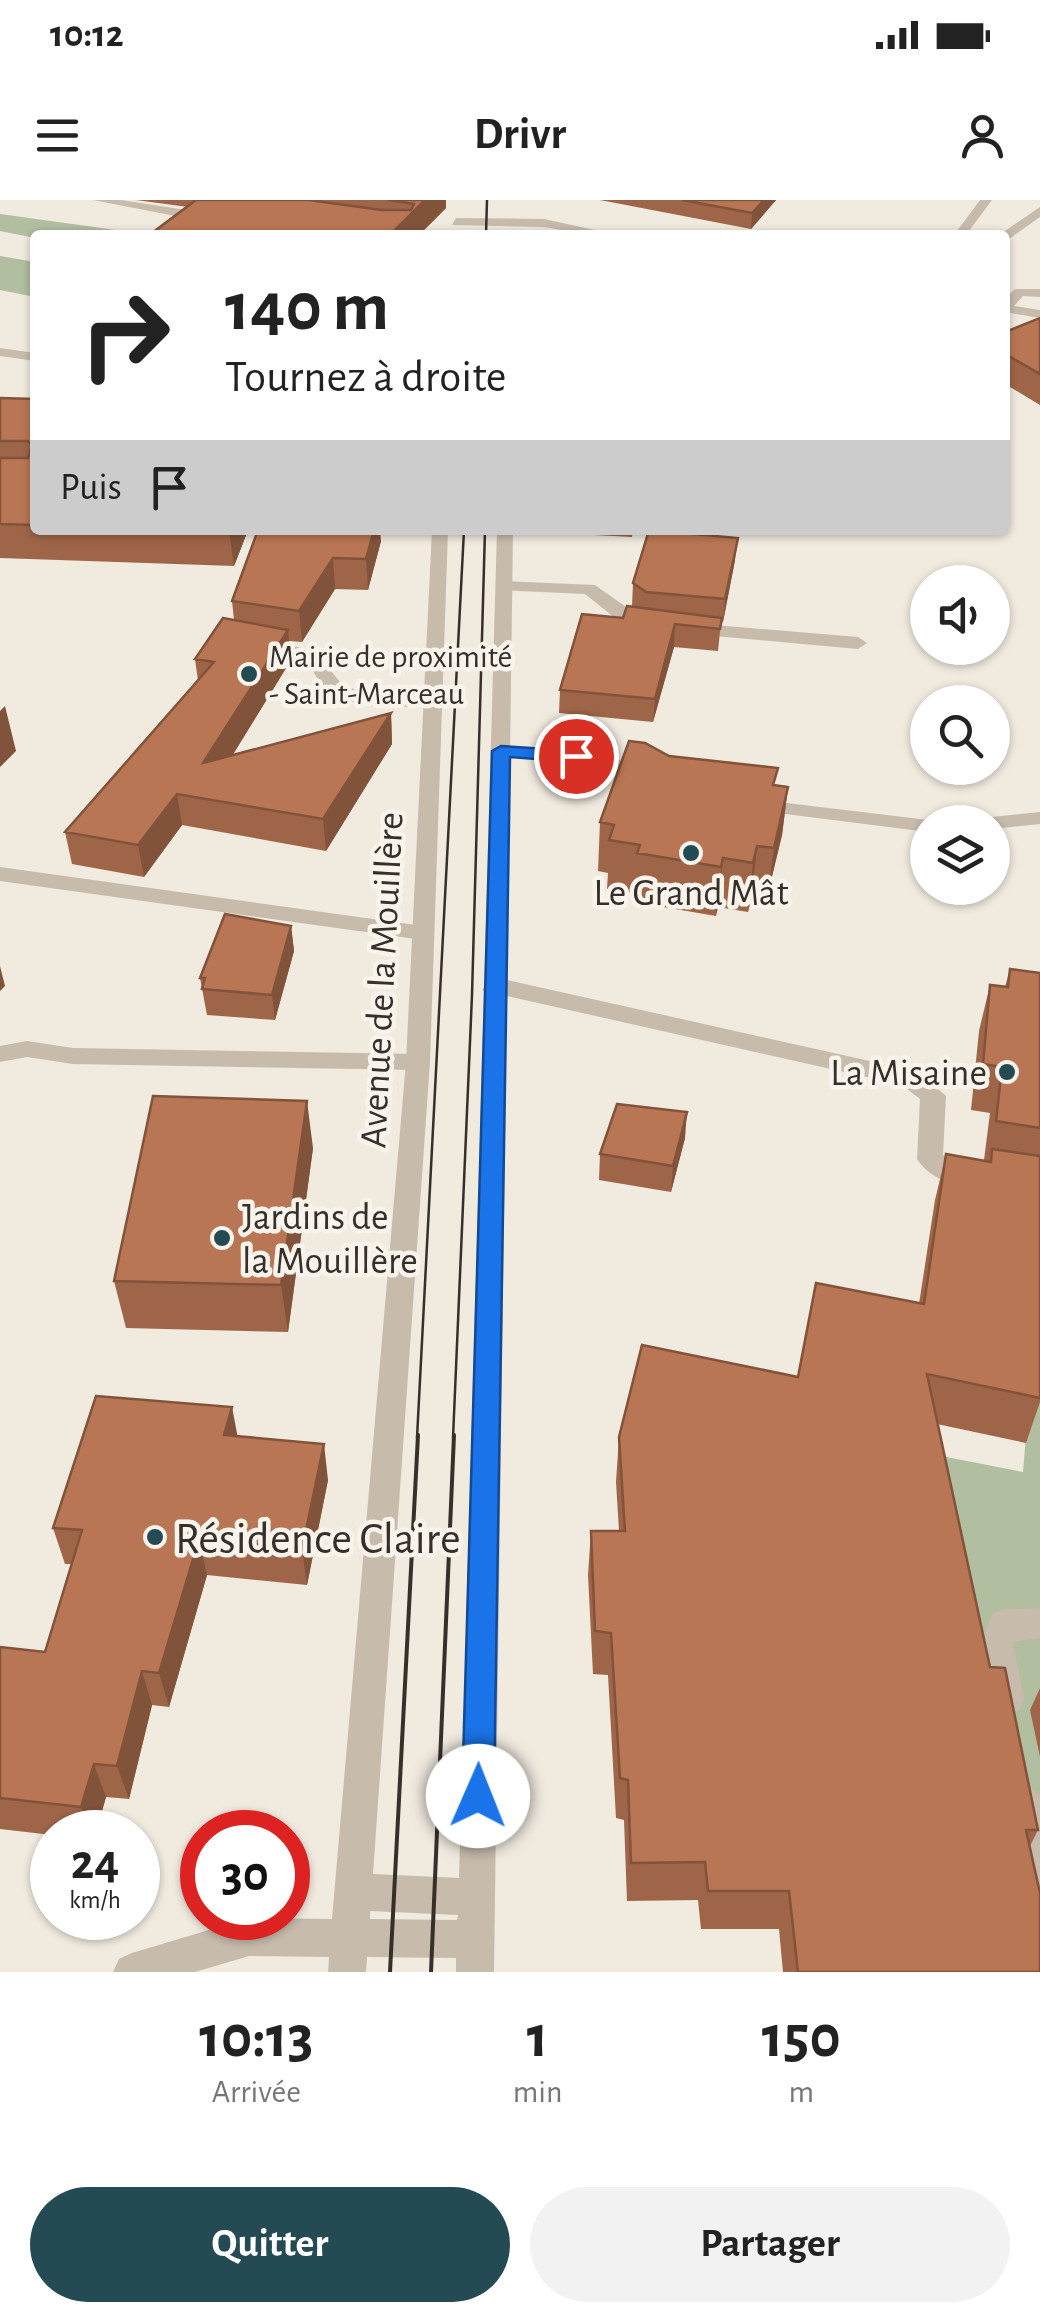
<!DOCTYPE html>
<html lang="fr">
<head>
<meta charset="utf-8">
<style>
  body { margin:0; font-family:"Alegreya Sans",sans-serif; background:#f2f2f2; color:#222; height:100vh; display:flex; flex-direction:column; font-size:38px; white-space:nowrap }
  * { box-sizing:border-box; margin:0 }
  p { font-size:32px; color:#767676 }
  .icon { flex:none; width:55px; height:55px; fill:none; stroke:currentColor; stroke-width:2; stroke-linecap:round; stroke-linejoin:round }
  .map { position:relative; height:1772px; overflow:hidden }
  .panel { display:flex; flex-direction:column; background:#fff; flex:1 }
  .panel>* { flex:none }
  .guide { position:absolute; left:30px; top:30px; width:980px; height:305px; border-radius:10px; box-shadow:0 2px 8px #0004; background:#fff; color:#222; overflow:hidden }
  .tools { position:absolute; left:910px; top:365px; display:grid; gap:20px }
  .tools a { display:grid; place-items:center; width:100px; height:100px; border-radius:50%; background:#fff; box-shadow:0 2px 8px #0004; font-size:50px }
  .speed { position:absolute; left:30px; top:1610px; display:flex; gap:20px; font-size:50px; font-weight:700; text-align:center }
  .speed>* { display:grid; place-content:center; width:130px; height:130px; border-radius:50%; background:#fff; box-shadow:0 2px 8px #0004; line-height:1 }
  .speed small { font-size:25px; font-weight:400 }
  .speed .limit { border:15px solid #d22; background:#fff; color:#111 }
  .pin { position:absolute; display:grid; place-items:center; width:85px; height:85px; color:#fff; margin:-42px; border:5px solid #fff; border-radius:50%; box-shadow:0 2px 10px #0007 }
  .me { position:absolute; width:110px; margin:-55px; rotate:1deg; stroke-linejoin:round; filter:drop-shadow(0 0 8px #0008) }
  .turn { display:flex; align-items:center; gap:35px; height:210px; padding:0 30px; font-size:45px }
  .turn .icon { width:130px; height:130px; stroke-width:2.5 }
  .turn b { display:block; font-size:70px; line-height:85px }
  .then { display:flex; align-items:center; height:95px; padding:0 30px; background:#0003; gap:20px; font-size:38px }
  .eta { display:flex; justify-content:space-evenly; align-items:center; height:170px; text-align:center }
  .eta b { font-size:60px; font-weight:600; line-height:70px }
  .action { display:flex; gap:20px; margin-top:auto; padding:20px 30px }
  .action a { flex:1; height:115px; border-radius:60px; background:#244b53; color:#fff; font-size:40px; font-weight:600; line-height:115px; text-align:center }
  .action a+a { background:#f2f2f2; color:#222 }
  .status { display:flex; justify-content:space-between; align-items:center; height:70px; padding:0 50px; background:#fff; direction:ltr }
  .status svg { height:28px; fill:currentColor }
  header { display:flex; justify-content:space-between; align-items:center; height:130px; padding:0 30px; background:#fff; font-size:45px; font-weight:600 }
  .map>svg:first-child { display:block }
  .green { fill:#b1bea0 }
  .lines { fill:none; stroke-linecap:round; stroke-linejoin:round }
  .service { fill:#c7bbac; fill-rule:evenodd }
  .minor { fill:#c7bbac; fill-rule:evenodd }
  .tram-far1 { stroke:#362f2a; stroke-width:2.5 }
  .tram { stroke:#362f2a; stroke-width:4 }
  .wall { fill:#9f6548 }
  .shaded-wall { fill:#82533b }
  .building { fill:#b97654; stroke:#82533b; stroke-width:2.5 }
  .route { fill:#1a73e8; stroke:#114b97; stroke-width:2.5 }
  .poi-dot { fill:#244b53; stroke:#f8f3eb; stroke-width:4 }
  .labels { text-anchor:middle; stroke-width:9; stroke-linejoin:round; paint-order:stroke }
  .far-poi-label { font-size:32px; fill:#362f2a; stroke:#f8f3eb; text-anchor:start }
  .poi-label { font-size:38px; fill:#362f2a; stroke:#f8f3eb }
  .street-label { font-size:38px; fill:#362f2a; stroke:#f8f3eb }
  .near-poi-label { font-size:45px; fill:#362f2a; stroke:#f8f3eb; text-anchor:start }
</style>
</head>
<body>
<div class="status"><b>10:12</b><svg viewBox="0 0 49 12"><path d="M0 12V9h3v3zM5 12V6h3v6zM10 12V3h3v9zM15 12V0h3v12zM26 1h20v11H26zM47 4h2v5h-2z"/></svg></div>
<header><svg class="icon" aria-label="menu" viewBox="0 0 24 24"><path d="M4 6h16M4 12h16M4 18h16"/></svg>Drivr<svg class="icon" aria-label="person" viewBox="0 0 24 24"><circle cx="12" cy="8" r="4"/><path d="M4 21q1-7 8-7t8 7"/></svg></header>
<div class="map">
<svg width="1040" height="1772" viewBox="0 0 1040 1772">
  <rect width="100%" height="100%" fill="#f0eadf"/>
  <path class="green" d="M0,14L152,35H35V38L0,31Z
    M0,56L35,62V97L0,90Z
    M1040,1067V1772L921,1252L1023,1272Z"/>
  <g class="lines">
    <path class="service" d="M505,381L595,385L643,419L858,437L867,443L858,449L640,429L620,422L585,394L499,390L496,386Z
      M258,438L315,451L340,482L357,491L433,492L443,498C425,513 348,508 329,492C316,482 314,465 298,457C283,450 267,451 251,448V440Z
      M501,545L608,553L658,583L655,587H641L603,565L494,555V547Z
      M754,599L928,620L936,622H928V632L747,609L744,605L747,601Z
      M1040,612V624L992,629V622H982L992,617Z
      M0,667L423,726L434,733L423,740L0,681Z
      M507,780L919,872L946,896L943,955L961,967L1040,980V1000C1003,993 939,994 917,959L920,899L902,885L507,796L494,798L482,790L486,785Z
      M27,841L73,848L418,854L430,862L418,870L73,864L27,857L0,862V846Z
      M1040,1408V1438L1013,1442L1024,1499L1019,1510L1007,1515L995,1510C980,1477 976,1445 993,1413L1005,1409Z
      M1028,1589L1040,1594V1684L1027,1679C1018,1656 1006,1618 1015,1594Z"/>
    <path class="minor" d="M93,0H121L219,15L191,19Z
      M980,0H992L966,35H954Z
      M1040,7V17L1009,39L999,35Z
      M456,18L544,19L618,35H591L544,27L452,25Z
      M1015,89H1040V97L1023,96L1014,106L1040,110V118L1005,112V99Z
      M0,148L35,153V161L0,156Z
      M432,330H448L430,862L373,1674L459,1678L497,330H513L494,1772H456V1758L367,1757L366,1772H328L329,1757L249,1756L195,1772H113L119,1759L132,1753L249,1718L332,1719L406,862ZM370,1711L458,1715L457,1720L370,1719Z"/>
    <path class="tram-far1" d="M486,35L487,0
      M417,1238L464,330
      M453,1238L472,795L485,330"/>
    <path class="tram" d="M390,1772L418,1235
      M431,1772L454,1235"/>
  </g>
  <path class="wall" d="M136,0H446V8L419,35H153L152,33L188,7Z
    M600,0H776L751,29Z
    M1040,118V205L1005,184V132Z
    M0,198L35,199V330H248L234,366L0,358Z
    M258,330L381,341L368,390L335,389L302,442L289,441L291,460L232,556L391,513L392,544L326,651L182,625L144,677L72,664L65,632L198,481L195,459L234,420L232,401Z
    M574,330H633L632,337L574,334Z
    M735,360L723,422H721L718,451L674,447L653,522L559,513L560,490L632,406L633,383Z
    M669,556L776,585L788,587L782,635L767,697L752,695L748,712L718,707L716,716L634,702L635,694L607,689L608,673L598,671L600,622Z
    M291,726L294,751L275,820L207,815L200,778Z
    M1010,769L1040,773V1202L1026,1243L937,1224L990,1467L1038,1630L1030,1646L1040,1772H783L779,1729H701L698,1700L627,1701L624,1620L616,1618L608,1475L593,1474L588,1375L591,1331H619L616,1282L619,1237L798,1177L919,1104L935,1000L946,954L984,960L990,913L971,910L979,831L990,785L1005,787Z
    M685,938L671,992L599,980L600,954Z
    M313,948L288,1132L126,1128L114,1081Z
    M237,1236L328,1280L307,1385L207,1375L169,1507L152,1505L129,1599L106,1597L96,1632H52V1635L0,1629V1447L45,1452L72,1364H65L53,1328Z
    M1040,1488V1557L1030,1510Z"/>
  <path class="shaded-wall" d="M425,0H446V8L419,35H390Z
    M764,0H776L751,29L752,13Z
    M230,330H248L234,366L229,331Z
    M374,330H380L381,341L368,390L366,359Z
    M738,338L735,360L723,422L725,399Z
    M333,358L335,389L302,442L299,411Z
    M675,424L674,447L653,522L655,499Z
    M288,430L291,460L208,595L203,563Z
    M5,506L16,551L0,567V511Z
    M391,513L392,544L326,651L323,619Z
    M788,587L782,635L767,697L774,648Z
    M177,594L182,625L144,677L138,645Z
    M757,646L752,695L748,712L753,663Z
    M723,658L718,707L716,716L721,667Z
    M291,726L294,751L275,820L272,795Z
    M0,766L5,786L0,791Z
    M307,901L313,948L288,1132L281,1085Z
    M687,912L685,938L671,992L673,966Z
    M232,1207L239,1244L224,1235Z
    M324,1244L328,1280L307,1385L302,1349Z
    M199,1339L207,1375L169,1507L159,1473Z
    M142,1471L152,1505L129,1599L117,1566Z
    M94,1564L106,1597L96,1632H91L81,1607Z"/>
  <path class="building" d="M196,0H309L381,10H411L414,4L388,0H425L390,35H168L152,33Z
    M682,0H764L752,13Z
    M1040,118V174L1005,154V132Z
    M0,198L35,199V325L0,324V258H28L32,245L28,241H0Z
    M258,330H374L366,359L333,358L299,411L232,401Z
    M649,330L738,338L725,399L646,392L633,383Z
    M627,406L722,418L720,429L675,424L655,499L560,490L582,414L623,418Z
    M223,418L288,430L203,563L391,513L323,619L177,594L138,645L65,632L214,462L195,459Z
    M629,541L645,543L669,556L778,568L773,585L788,587L774,648L757,646L753,663L723,658L721,667L637,653L640,645L609,640L614,625L600,622Z
    M225,714L291,726L272,795L202,789L205,778H200Z
    M1010,769L1040,773V928L996,921L1002,867L983,864L990,785L1008,787Z
    M153,896L307,901L281,1085L114,1081Z
    M617,904L687,912L673,966L600,954Z
    M992,949L1040,956V1198L927,1174L990,1467L1005,1468L1038,1630H1026L1040,1693V1772H798L789,1691H708L705,1662L631,1663L628,1580L620,1578L611,1433L595,1431L591,1331H625L619,1237L642,1145L798,1177L816,1083L924,1104L946,954L991,962Z
    M96,1196L232,1207L224,1235L324,1244L302,1349L199,1339L159,1473L142,1471L117,1566L94,1564L81,1607L0,1598V1447L45,1452L82,1330L53,1328Z"/>
  <path class="route" d="M501,546L576,551L585,556L576,562L510,557L494,1596L490,1607L478,1611L467,1607L462,1596L492,551Z"/>
  <g class="poi-dot">
    <circle cx="249" cy="474" r="10"/>
    <circle cx="691" cy="653" r="10"/>
    <circle cx="1007" cy="872" r="10"/>
    <circle cx="222" cy="1038" r="10"/>
    <circle cx="155" cy="1337" r="10"/>
  </g>
  <g class="labels">
    <g class="far-poi-label">
      <text x="269" y="467">Mairie de proximité<tspan x="269" dy="37">- Saint-Marceau</tspan></text>
    </g>
    <g class="poi-label">
      <text x="691" y="705">Le Grand Mât</text>
      <text x="987" y="885" text-anchor="end">La Misaine</text>
      <text x="242" y="1029" text-anchor="start">Jardins de<tspan x="242" dy="44">la Mouillère</tspan></text>
    </g>
    <g class="street-label">
      <text transform="translate(381 780) rotate(-87)" y="13">Avenue de la Mouillère</text>
    </g>
    <g class="near-poi-label">
      <text x="175" y="1353">Résidence Claire</text>
    </g>
  </g>
</svg>
<div class="tools">
<a><svg class="icon" aria-label="sound" viewBox="0 0 24 24"><path d="M4 9h4l5-4v14l-5-4H4zM17 9q2 3 0 6"/></svg></a>
<a><svg class="icon" aria-label="search" viewBox="0 0 24 24"><circle cx="10" cy="10" r="6"/><path d="M15 15l6 6"/></svg></a>
<a><svg class="icon" aria-label="layers" viewBox="0 0 24 24"><path d="M12 4l9 5-9 5-9-5zM3 14l9 5 9-5"/></svg></a>
</div>
<div class="speed"><div>24<small>km/h</small></div><div class="limit">30</div></div>
<div class="pin" style="left:576px;top:556px;background:#d93025"><svg class="icon" aria-label="arrive" viewBox="0 0 24 24"><path d="M6 21V4h12l-3 4 3 4H6"/></svg></div>
<svg class="me" style="left:478px;top:1596px" viewBox="-20 -20 40 40"><circle r="19" fill="#fff"/><path d="M0-13L10 11 0 6-10 11z" fill="#1a73e8"/></svg>
<div class="guide">
<div class="turn"><svg class="icon" aria-label="right" viewBox="0 0 24 24"><path d="M7 20v-9h11M14 6l5 5-5 5"/></svg><div><b>140 m</b>Tournez à droite</div></div>
<div class="then">Puis<svg class="icon" aria-label="arrive" viewBox="0 0 24 24"><path d="M6 21V4h12l-3 4 3 4H6"/></svg></div>
</div>
</div>
<section class="panel">
<div class="eta">
<div><b>10:13</b><p>Arrivée</p></div>
<div><b>1</b><p>min</p></div>
<div><b>150</b><p>m</p></div>
</div>
<div class="action"><a>Quitter</a><a>Partager</a></div>
</section>
</body>
</html>
